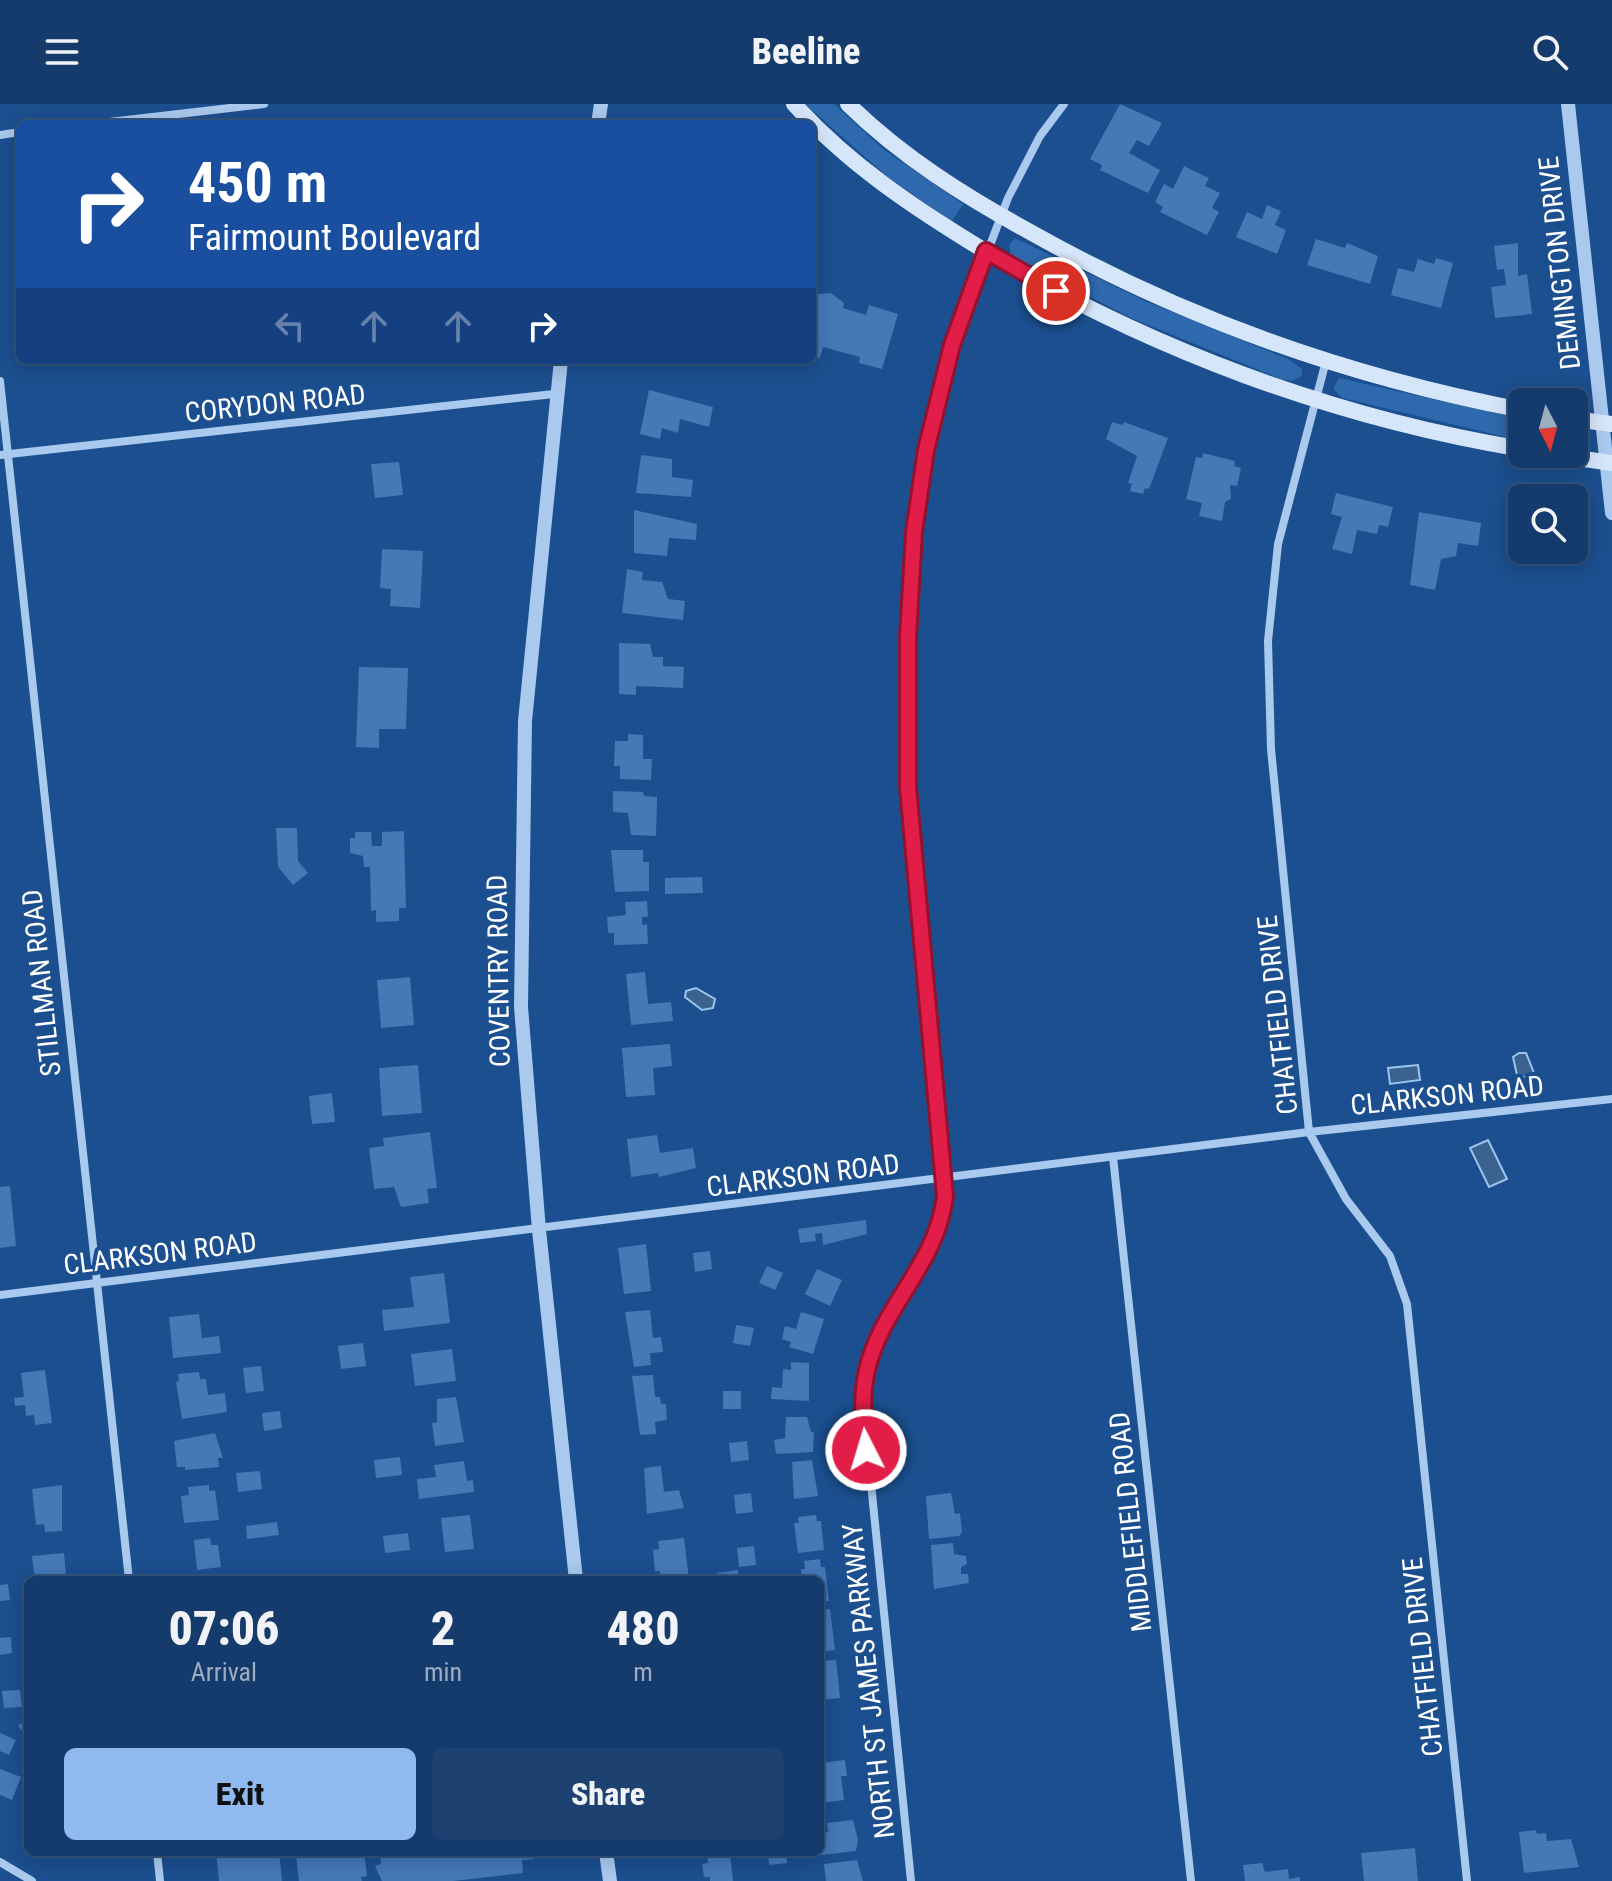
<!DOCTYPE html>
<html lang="en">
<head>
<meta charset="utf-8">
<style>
  body { margin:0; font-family:"Roboto Condensed",sans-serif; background:#1d4271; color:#f1f3f6; height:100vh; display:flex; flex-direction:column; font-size:30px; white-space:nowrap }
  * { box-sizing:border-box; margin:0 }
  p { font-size:26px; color:#9dadc1 }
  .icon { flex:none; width:44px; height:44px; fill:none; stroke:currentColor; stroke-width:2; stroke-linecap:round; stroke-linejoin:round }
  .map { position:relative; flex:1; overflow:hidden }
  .sheet { position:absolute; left:24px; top:1472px; width:800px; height:280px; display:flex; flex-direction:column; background:#143b6b; border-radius:12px; box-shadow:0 4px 20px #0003,0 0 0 2px #33557e }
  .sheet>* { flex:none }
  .top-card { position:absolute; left:16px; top:16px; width:800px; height:244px; border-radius:12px; box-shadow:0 4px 20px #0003,0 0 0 2px #33557e; background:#1a4fa0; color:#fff; overflow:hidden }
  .needle { width:52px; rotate:174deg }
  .controls { position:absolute; left:1508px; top:284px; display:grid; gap:16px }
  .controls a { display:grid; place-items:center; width:80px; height:80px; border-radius:12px; background:#143b6b; box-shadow:0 4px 20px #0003,0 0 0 2px #33557e; font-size:40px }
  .pin { position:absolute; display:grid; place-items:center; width:68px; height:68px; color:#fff; margin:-34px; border:4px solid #fff; border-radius:50%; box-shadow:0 2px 8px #0007 }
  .me { position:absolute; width:88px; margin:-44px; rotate:355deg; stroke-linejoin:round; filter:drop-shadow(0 0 6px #0008) }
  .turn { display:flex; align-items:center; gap:28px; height:168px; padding:0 40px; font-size:36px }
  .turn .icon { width:104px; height:104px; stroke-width:2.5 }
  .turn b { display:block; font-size:56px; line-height:68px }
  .lanes { display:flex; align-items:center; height:76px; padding:0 40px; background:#0003; justify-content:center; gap:40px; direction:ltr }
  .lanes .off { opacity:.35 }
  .eta { display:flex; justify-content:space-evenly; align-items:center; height:136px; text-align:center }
  .eta b { font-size:48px; font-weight:800; line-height:56px }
  .action { display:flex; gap:16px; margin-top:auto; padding:16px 40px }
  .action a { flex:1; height:92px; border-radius:12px; background:#90b9f0; color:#111; font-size:32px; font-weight:800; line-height:92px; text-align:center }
  .action a+a { background:#1d4271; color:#f1f3f6 }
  header { display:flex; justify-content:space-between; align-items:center; height:104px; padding:0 40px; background:#143b6b; font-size:36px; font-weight:800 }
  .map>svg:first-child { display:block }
  .green { fill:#2e69ad }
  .water { fill:#3c6290; stroke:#9cc4f0; stroke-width:2 }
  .building { fill:#4478b7 }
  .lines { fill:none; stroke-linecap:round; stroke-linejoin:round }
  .minor { stroke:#a9c9ee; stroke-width:8 }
  .tertiary { stroke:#a9c9ee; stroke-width:14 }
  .secondary { stroke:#d6e6fa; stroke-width:16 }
  .route-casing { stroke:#92132f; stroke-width:20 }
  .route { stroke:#e11d48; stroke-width:14 }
  .labels { text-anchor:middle; stroke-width:8; stroke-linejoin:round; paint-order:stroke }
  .street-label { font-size:28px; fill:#fff; stroke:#1b4f8f }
</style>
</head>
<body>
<header><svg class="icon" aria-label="menu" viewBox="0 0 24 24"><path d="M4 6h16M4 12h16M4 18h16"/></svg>Beeline<svg class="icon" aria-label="search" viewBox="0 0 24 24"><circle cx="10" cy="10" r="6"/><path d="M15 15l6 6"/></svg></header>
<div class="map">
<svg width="1612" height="1777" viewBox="0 0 1612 1777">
  <rect width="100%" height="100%" fill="#1b4f8f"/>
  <path class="green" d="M805,0H834L883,45L963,100L952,117L890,75Z
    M1015,134L1145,197L1288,255L1302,265V272L1293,277L1281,275L1131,214L1011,152L1009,141Z
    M1339,274L1522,315V337L1343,294L1333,285Z
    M1574,324L1590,331L1586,346L1574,347Z"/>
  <path class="water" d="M696,884L715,895L713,904L702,906L685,893L686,887Z
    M1519,949H1526L1534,969L1532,975L1517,971L1513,953Z
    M1418,961L1420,976L1390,980L1388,964Z
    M1488,1036L1507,1075L1489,1083L1470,1044Z"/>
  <path class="building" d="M1120,0L1162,19L1149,42L1137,36L1129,49L1160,66L1148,89L1100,66L1102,61L1090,55Z
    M1184,62L1209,74L1205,82L1220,89L1212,104L1219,108L1207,131L1160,108L1163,103L1155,98L1164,80L1173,85Z
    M1267,101L1281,107L1275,121L1286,126L1277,150L1236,133L1247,108L1262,115Z
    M1316,135L1345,144L1347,139L1378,152L1370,180L1307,161Z
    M1518,139V172L1527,170L1532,210L1495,214L1491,183L1506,181L1504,165L1497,166L1494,142Z
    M1436,154L1453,159L1441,204L1391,191L1398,164L1414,168L1418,155L1434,160Z
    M831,189L844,199L843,204L866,211L869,201L898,210L882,265L859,259L860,253L823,243L820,254L812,252V199L816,200L818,190Z
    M649,286L713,303L709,323L680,315L678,329L662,324L660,335L640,330Z
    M1112,318L1123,321L1124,318L1168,334L1149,385L1145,384L1143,390L1130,387L1132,380L1128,379L1137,352L1106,335Z
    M1203,349L1235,357L1234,362L1241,364L1237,382L1230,381L1231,395L1225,398L1222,417L1199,412L1202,399L1186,395L1196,353L1202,354Z
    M641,351L672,355V373L693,376L691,393L636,389Z
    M399,358L403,391L375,394L371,360Z
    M1336,389L1393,403L1388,423L1379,421L1377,430L1357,426L1352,450L1332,445L1342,413L1331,410Z
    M634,406L697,420L696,436L669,434L667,452L634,449Z
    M1419,408L1481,419L1478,442L1458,439L1456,452L1441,455L1435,486L1410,481Z
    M382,445L423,447L420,504L390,502L391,485L380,484Z
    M627,465L643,468L642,476L662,478L668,495L685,497L683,516L622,509Z
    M619,539L650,540L653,553H663V562L684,563L683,584L636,582V591L619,590Z
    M359,563L408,564L406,625H379V644L356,643Z
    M628,630L643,631V655H652L651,676L620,675V662H614L615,637H628Z
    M613,687L643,688L644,692L657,693L656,732L631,731L628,709L613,708Z
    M276,724H297L298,757L308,769L293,781L278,763Z
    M404,727L406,804H399V817L376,818V806L371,807L370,763H364L363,752L350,749V734H355V728H371L372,742H382V728Z
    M611,746H643V758H649V787L615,788Z
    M702,773L703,789L665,790V774Z
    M647,797L648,813H642V821L647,820L648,840L614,841V829H608L607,813L626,811L625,798Z
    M645,868L648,900L671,898L673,917L631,921L626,870Z
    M410,873L414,921L381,924L377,876Z
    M670,940L672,962L653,964L655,991L626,993L622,944Z
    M418,961L422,1009L382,1012L379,964Z
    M332,989L335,1018L312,1020L309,992Z
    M430,1028L437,1084L427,1085L429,1099L401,1103L394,1083L374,1085L369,1044L384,1042L383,1034Z
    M657,1031L660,1049L693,1044L696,1064L659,1073L658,1069L631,1073L627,1035Z
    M10,1082L16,1142L0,1144V1083Z
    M866,1116L867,1130L823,1141L822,1129L815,1130L816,1137L800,1139L798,1125Z
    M646,1140L651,1187L624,1190L618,1144Z
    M710,1147L712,1165L695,1168L693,1149Z
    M767,1162L783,1169L775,1186L759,1179Z
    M817,1165L842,1176L830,1202L805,1190Z
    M444,1169L450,1219L384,1227L382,1206L414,1203L410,1173Z
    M650,1206L653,1234L661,1233L663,1248L650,1249L651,1261L634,1263L625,1208Z
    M801,1208L824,1215L813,1250L789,1243L791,1238L782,1235L785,1222L796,1225Z
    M199,1210L202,1234L219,1232L221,1249L173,1254L169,1213Z
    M736,1221L754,1224L750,1242L733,1239Z
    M363,1239L366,1262L341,1265L338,1242Z
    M452,1245L456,1277L415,1282L411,1250Z
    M791,1258L809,1259V1297L771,1295L772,1283L782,1284L783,1265L791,1266Z
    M261,1262L264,1287L246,1289L243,1264Z
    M45,1266L52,1319L35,1321L34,1311L26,1312L25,1301L15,1302L14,1294L24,1293L21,1269Z
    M199,1268L200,1275H206L208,1291L225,1289L227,1308L182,1315L176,1278L179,1277L178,1270Z
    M653,1271L655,1293H660L661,1300H666L667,1316L655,1318L656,1330L640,1331L632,1272Z
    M723,1287H741V1305H723Z
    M456,1293L464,1338L435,1342L432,1319L437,1318V1295Z
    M280,1307L282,1324L264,1327L262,1309Z
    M786,1313H807L811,1328H814L813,1348L776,1350L774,1336L785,1334Z
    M215,1329L223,1354H218L219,1363L185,1366V1363H177L174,1337Z
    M747,1337L749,1356L731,1358L729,1339Z
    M400,1353L402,1371L376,1374L374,1356Z
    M812,1356L818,1392L794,1395L792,1358Z
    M464,1357L467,1377L473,1376L474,1388L419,1395L417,1375L436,1373L434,1361Z
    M661,1362L664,1388L679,1386L684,1404L647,1410L644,1364Z
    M260,1367L262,1385L238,1388L236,1369Z
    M62,1381V1427L45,1428L44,1420L36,1421L32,1385Z
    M209,1381V1387L215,1386L219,1416L184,1419L181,1392L189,1391L188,1383Z
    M751,1389L753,1408L736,1410L734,1391Z
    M951,1389L955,1410L960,1409L962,1428L959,1432L929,1435L926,1392Z
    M470,1411L474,1445L445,1448L441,1414Z
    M816,1411L817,1417H821L824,1446L798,1449L794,1419H799L798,1413Z
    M277,1418L279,1431L247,1435L246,1422Z
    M408,1429L410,1446L385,1449L383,1432Z
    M210,1434L211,1441H218L221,1463L197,1466L194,1436Z
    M684,1434L689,1476H661L660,1467H655L653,1446L659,1445L658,1437Z
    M953,1439L954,1450L966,1452L967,1460L961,1463V1470H968L969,1479L934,1485L931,1441Z
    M754,1442L756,1461L739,1463L737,1444Z
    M64,1449L66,1471L58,1472V1476H35L32,1452Z
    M820,1455L821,1463H825L829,1497L820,1498V1476H802L801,1465H805L804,1457Z
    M738,1466L739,1476H717V1469Z
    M330,1471L331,1476H304V1474Z
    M8,1480L10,1496L0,1497V1481Z
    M830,1505L835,1546L820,1548V1506Z
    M11,1533L12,1549L0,1551V1534Z
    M836,1556L840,1594L820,1596V1557Z
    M20,1586L22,1603L4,1604L2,1587Z
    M28,1613V1633L18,1622Z
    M0,1629L16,1636L9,1651L0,1647Z
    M845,1656L847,1672H841L844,1696L820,1699V1659Z
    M0,1665L21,1673L12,1696L0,1691Z
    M853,1716L858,1736L856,1747L821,1751L820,1735L822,1729L828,1728L827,1719Z
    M1536,1726L1537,1730L1546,1729L1547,1737L1571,1735L1579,1763L1524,1769L1519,1728Z
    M1415,1744L1418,1777H1364L1361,1749Z
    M216,1748H279L282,1777H219Z
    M317,1748H364L367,1772L361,1773L362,1777H299L296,1750Z
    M380,1748H534V1755L522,1756L523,1769L453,1777H382L375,1762L381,1760Z
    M768,1748H786L787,1759L769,1761Z
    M724,1749L730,1751L733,1777H710V1773H704L702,1760L708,1759L707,1750Z
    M857,1756L863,1777H826L824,1760Z
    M1262,1759L1265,1768L1288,1765L1289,1775L1300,1773V1777H1245L1243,1761Z"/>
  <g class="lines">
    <path class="minor" d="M92,20L264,0
      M0,31L20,28
      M1326,257L1278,440L1268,537L1271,645L1309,1028L1346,1095L1390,1152L1407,1200L1467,1777
      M0,277L129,1476
      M0,351L554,290
      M1113,1053L1191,1777
      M0,1191L1309,1028L1612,995
      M157,1748L160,1777
      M0,1758L32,1777
      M911,1777L863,1300C868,1214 936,1173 945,1092L908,683V533L914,428L926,346L952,241L1008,94L1040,32L1064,0"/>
    <path class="tertiary" d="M1568,0L1612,409
      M598,20L601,0
      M561,256L525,617L521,903L539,1126L576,1476
      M606,1748L610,1777"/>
    <path class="secondary" d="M794,0C849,61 916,105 985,147C1149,245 1334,314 1522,345
      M848,0C902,53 966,93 1032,129C1185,215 1350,273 1522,306
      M1574,315L1612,320
      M1550,350L1612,359"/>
  </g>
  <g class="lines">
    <g class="route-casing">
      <path id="route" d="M866,1346C863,1319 861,1292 867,1266C882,1201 937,1161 945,1092L908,683V533L914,428L926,346L952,241L986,147L1056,187"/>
    </g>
    <use href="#route" class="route"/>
  </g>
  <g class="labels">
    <g class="street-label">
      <text transform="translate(1559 159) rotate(-96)" y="10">DEMINGTON DRIVE</text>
      <text transform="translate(275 299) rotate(-6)" y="10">CORYDON ROAD</text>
      <text transform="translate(498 867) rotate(-91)" y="10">COVENTRY ROAD</text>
      <text transform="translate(41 879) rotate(-96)" y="10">STILLMAN ROAD</text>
      <text transform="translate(1277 911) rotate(-96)" y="10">CHATFIELD DRIVE</text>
      <text transform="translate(1447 991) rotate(-6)" y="10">CLARKSON ROAD</text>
      <text transform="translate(803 1071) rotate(-7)" y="10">CLARKSON ROAD</text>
      <text transform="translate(160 1149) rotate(-7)" y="10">CLARKSON ROAD</text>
      <text transform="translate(1130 1418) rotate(-96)" y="10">MIDDLEFIELD ROAD</text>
      <text transform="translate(1422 1553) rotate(-96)" y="10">CHATFIELD DRIVE</text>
      <text transform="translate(868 1577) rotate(-96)" y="10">NORTH ST JAMES PARKWAY</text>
    </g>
  </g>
</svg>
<div class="controls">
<a><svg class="needle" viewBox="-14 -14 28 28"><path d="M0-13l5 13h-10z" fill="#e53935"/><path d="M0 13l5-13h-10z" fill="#9dadc1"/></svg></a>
<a><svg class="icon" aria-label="search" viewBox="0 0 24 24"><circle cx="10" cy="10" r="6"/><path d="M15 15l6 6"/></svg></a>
</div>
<div class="pin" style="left:1056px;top:187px;background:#d93025"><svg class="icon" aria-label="arrive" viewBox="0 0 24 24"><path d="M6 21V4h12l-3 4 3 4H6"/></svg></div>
<svg class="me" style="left:866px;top:1346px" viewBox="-20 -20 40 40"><circle r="17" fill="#e11d48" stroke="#fff" stroke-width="3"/><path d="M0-11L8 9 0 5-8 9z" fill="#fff"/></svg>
<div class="top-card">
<div class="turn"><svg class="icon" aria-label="right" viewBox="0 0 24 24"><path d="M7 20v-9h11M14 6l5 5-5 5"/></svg><div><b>450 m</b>Fairmount Boulevard</div></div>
<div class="lanes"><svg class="icon off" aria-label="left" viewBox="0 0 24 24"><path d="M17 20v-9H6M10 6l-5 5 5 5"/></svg><svg class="icon off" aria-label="ahead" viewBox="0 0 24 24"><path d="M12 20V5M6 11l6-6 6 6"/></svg><svg class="icon off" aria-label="ahead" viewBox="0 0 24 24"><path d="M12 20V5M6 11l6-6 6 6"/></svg><svg class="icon" aria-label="right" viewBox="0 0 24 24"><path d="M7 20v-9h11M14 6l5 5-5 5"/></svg></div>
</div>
<section class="sheet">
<div class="eta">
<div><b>07:06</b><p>Arrival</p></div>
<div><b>2</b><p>min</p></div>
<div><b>480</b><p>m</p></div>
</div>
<div class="action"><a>Exit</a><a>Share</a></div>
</section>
</div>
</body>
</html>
